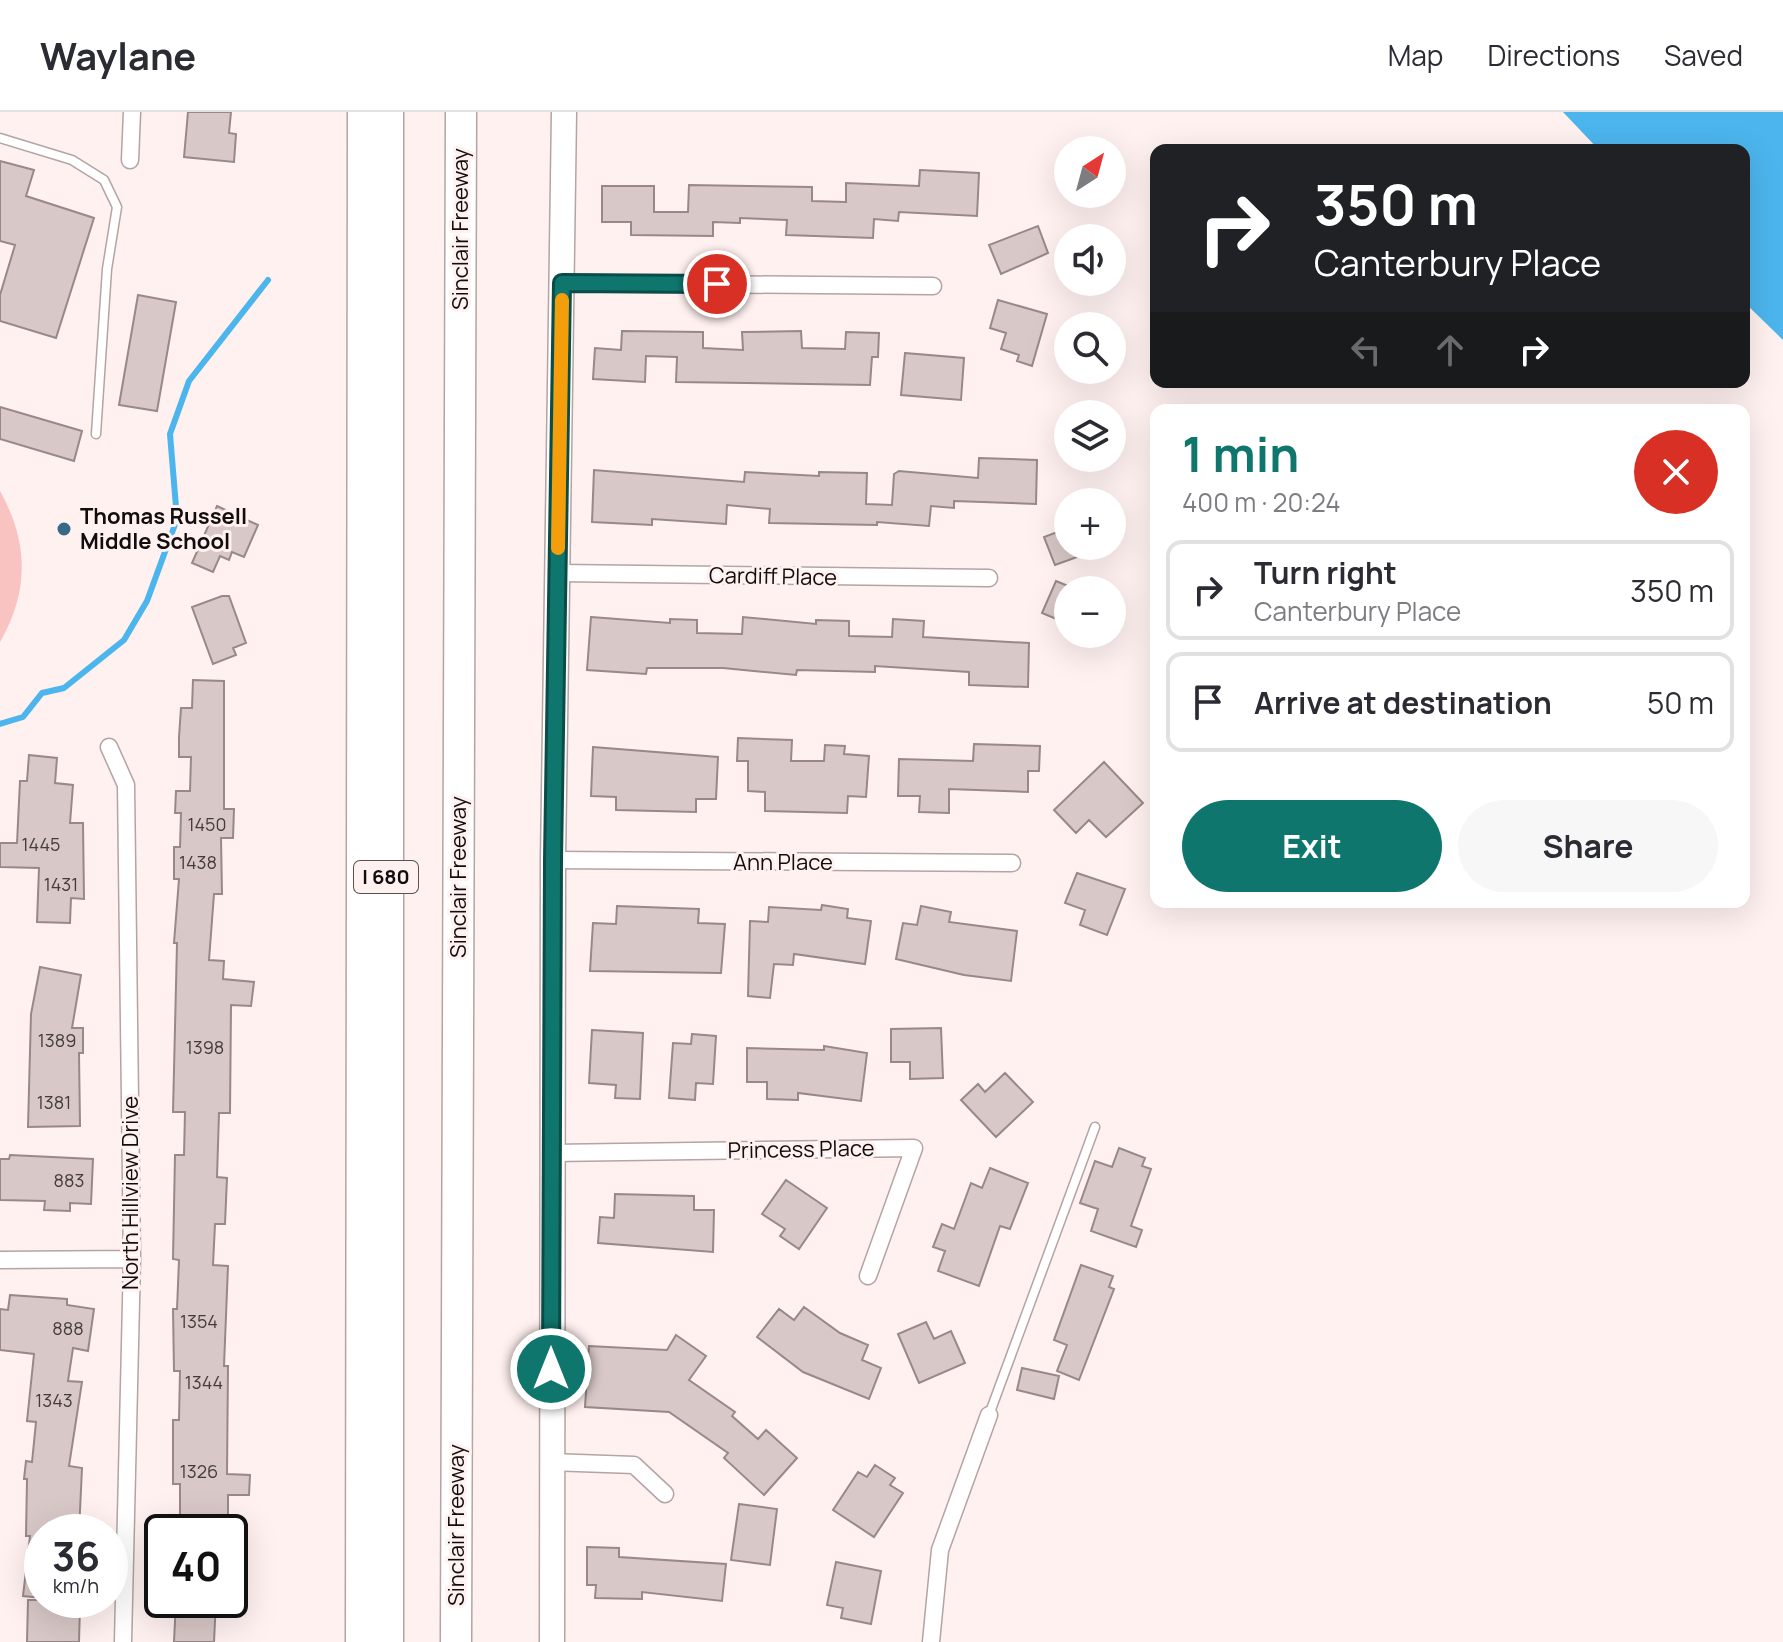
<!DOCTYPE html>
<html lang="en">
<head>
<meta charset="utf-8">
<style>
  body { margin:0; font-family:Manrope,sans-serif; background:#f7f7f7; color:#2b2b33; height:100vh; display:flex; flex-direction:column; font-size:30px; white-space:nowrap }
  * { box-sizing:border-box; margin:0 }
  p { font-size:26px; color:#7c7c81 }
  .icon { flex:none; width:44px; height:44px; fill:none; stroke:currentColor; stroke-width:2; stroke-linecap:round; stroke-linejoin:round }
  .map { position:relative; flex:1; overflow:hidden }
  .side { position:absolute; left:1150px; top:292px; width:600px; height:504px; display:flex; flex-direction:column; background:#fff; border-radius:16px; box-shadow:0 8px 32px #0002 }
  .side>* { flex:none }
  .top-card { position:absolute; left:1150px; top:32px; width:600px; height:244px; border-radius:16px; box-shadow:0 8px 32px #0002; background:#202124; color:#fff; overflow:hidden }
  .needle { width:52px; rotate:36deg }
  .fabs { position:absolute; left:1054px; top:24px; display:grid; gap:16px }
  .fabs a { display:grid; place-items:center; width:72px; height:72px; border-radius:50%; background:#fff; box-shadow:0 8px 32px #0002; font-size:40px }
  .speed { position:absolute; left:24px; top:1402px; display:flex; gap:16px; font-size:40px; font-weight:700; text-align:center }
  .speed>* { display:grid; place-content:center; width:104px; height:104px; border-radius:50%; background:#fff; box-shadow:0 8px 32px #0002; line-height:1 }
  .speed small { font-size:20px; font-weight:400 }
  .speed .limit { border:4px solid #111; border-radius:12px; background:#fff; color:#111 }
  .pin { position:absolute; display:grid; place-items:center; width:68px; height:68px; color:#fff; margin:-34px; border:4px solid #fff; border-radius:50%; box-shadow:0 2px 8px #0007 }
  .me { position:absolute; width:88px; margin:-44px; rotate:0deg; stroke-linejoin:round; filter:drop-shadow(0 0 6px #0008) }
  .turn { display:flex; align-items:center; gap:28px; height:168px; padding:0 32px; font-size:36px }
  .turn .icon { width:104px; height:104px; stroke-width:2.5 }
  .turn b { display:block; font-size:56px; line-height:68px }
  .lanes { display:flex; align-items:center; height:76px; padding:0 32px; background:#0003; justify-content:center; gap:40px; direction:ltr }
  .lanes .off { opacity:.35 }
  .round { display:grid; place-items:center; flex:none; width:84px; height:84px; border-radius:42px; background:#f7f7f7 }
  .headline { display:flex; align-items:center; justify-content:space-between; height:136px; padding:0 32px }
  h1 { font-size:48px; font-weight:700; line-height:60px; color:#0f766e }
  .primary-button { display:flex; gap:16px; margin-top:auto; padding:16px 32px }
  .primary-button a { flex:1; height:92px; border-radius:48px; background:#0f766e; color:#fff; font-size:32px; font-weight:700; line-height:92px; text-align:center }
  .primary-button a+a { background:#f7f7f7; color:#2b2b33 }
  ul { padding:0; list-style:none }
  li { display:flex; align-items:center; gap:24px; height:100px; margin:0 16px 12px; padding:0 16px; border:4px solid #e1e1e2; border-radius:16px }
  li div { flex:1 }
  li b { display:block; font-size:30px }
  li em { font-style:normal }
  header { display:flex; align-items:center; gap:48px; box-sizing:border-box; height:112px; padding:0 40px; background:#fff; border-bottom:2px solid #e1e1e2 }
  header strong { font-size:38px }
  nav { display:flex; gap:44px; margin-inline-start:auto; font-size:28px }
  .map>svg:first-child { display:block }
  .green { fill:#f8c3c1 }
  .water { fill:#4cb5ed }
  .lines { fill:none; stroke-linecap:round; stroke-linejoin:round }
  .stream { stroke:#4cb5ed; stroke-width:6 }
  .building { fill:#d8c8c7; stroke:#988988; stroke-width:2 }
  .lane-casing { stroke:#b4a4a4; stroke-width:11 }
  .street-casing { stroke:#b4a4a4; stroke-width:19 }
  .secondary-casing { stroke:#b4a4a4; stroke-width:27 }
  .highway-casing { stroke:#b4a4a4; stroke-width:33 }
  .lane { stroke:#fff; stroke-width:8 }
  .street { stroke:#fff; stroke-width:16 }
  .secondary { stroke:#fff; stroke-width:24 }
  .highway { stroke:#fff; stroke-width:30 }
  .route-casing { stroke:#0a4d48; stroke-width:20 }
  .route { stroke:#0f766e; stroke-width:14 }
  .slow { stroke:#f59e0b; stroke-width:14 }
  .poi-dot { fill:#366a86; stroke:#fff1f0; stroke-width:3 }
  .labels { text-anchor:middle; stroke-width:6; stroke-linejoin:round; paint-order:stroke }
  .number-label { font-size:18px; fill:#443c3c }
  .shield { fill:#fff1f0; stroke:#595151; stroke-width:2 }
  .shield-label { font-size:20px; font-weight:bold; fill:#120d0d }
  .street-label { font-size:22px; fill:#120d0d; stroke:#fff1f0 }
  .poi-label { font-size:22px; font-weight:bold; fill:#120d0d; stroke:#fff1f0; text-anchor:start }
</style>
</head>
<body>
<header>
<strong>Waylane</strong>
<nav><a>Map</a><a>Directions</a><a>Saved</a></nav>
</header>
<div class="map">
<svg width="1783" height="1530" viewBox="0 0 1783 1530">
  <rect width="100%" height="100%" fill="#fff1f0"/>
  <path class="green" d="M0,379C29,431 29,479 0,530Z"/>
  <path class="water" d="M1563,0H1783V228L1744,190V38H1599Z"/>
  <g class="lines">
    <path class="stream" d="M0,612L23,605L42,581L64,576L124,528L147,489L177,407L170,322L189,269L268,168"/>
  </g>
  <path class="building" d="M188,0H231L229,21L236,22L234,50L184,45Z
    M0,49L34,58L26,84L94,106L56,226L0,209V183L15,133L0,129Z
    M920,58L979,61L977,104L899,100L898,109L874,107L873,126L786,123L787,108L740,106V111L713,110V124L631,123V110H602V74H654V100H688L689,73L812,75V89L846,90V71L919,74Z
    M1038,114L1048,141L1001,162L989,133Z
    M138,183L176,190L157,299L119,293Z
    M998,188L1047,202L1032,254L1017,249L1019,243L1001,237L1006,221L990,216Z
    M622,219L703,220V236L743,238L742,220L801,219L802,236L845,237L846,220L879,221L878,245H872L870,273L676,270L677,245L646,244L645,270L593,267L595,236L621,238Z
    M905,241L964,246L961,288L901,283Z
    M0,295L82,319L74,349L0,327Z
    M979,346L1037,348L1036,392L954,389V396L931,394L929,414L877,410V413L769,411L770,397L727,393L726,412L652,407V413L592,410L594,358L744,370L745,360L819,364V360L867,361L866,392L892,393L894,362L899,359L978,366Z
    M217,394L258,413L244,445L232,440L229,448L220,444L213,460L192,451Z
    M1068,416V434L1102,436L1055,453L1044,425Z
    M1056,469L1068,474V512L1042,501Z
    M222,484H229L246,531L233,536L236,543L213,552L192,495Z
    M591,505L670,511V507L697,508V521L742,522L743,505L816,512V508L849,509V524L892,525L893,507L924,509L923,525L1029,531L1028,575L969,573V560L875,554V560L797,558L796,563L723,556H647L646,562L587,558Z
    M193,568L224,569V697H234L233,726H221L222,782H214L209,848L224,849L223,867L254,870L251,894L231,893L230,1001H219L217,1065L227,1066L225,1112H215L213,1153L228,1154L224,1254H228L227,1362L250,1363L249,1383H228V1420H180V1372H173V1308H179L180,1259H174L173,1197H177L179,1148L173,1147L175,1043H184L185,1000H173L177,831H174L179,767H174V735H180L181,701H175L176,679H190L191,645H179V625L181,596H192Z
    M738,626L792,628L791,649H824L825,633L845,634L844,642L869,644L866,685L848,684L847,701L765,699V680L748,679V649H737Z
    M974,632L1040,634L1039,659H1028V680L949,677V701L919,700L920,684H898L899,647L973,649Z
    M593,635L718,645L716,687H696V700L616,698V685L591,684Z
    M29,643L57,646L55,671L73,673L70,711H83L84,787L71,786L70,811L37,810L39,756L0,755V731H17L20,669H27Z
    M1104,650L1143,691L1106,725L1089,708L1076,721L1054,698Z
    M1077,761L1125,777L1107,823L1080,813L1085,798L1065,791Z
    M822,793L848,797L847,806L871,809L865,852L794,842L793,853L774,852L770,886L748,884L750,809L768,810L769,795L821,798Z
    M617,794L699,797L698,811L725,812L721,861L590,859L593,811L616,812Z
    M921,794L951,800L949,810L1017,819L1011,869L964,863L896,847L903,811L917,813Z
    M40,855L81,863L72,916H83V941H79L80,1014L28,1015L31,902Z
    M941,916L943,966L910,967V950H891V917Z
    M592,918L643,921L640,987L615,986L616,973L589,971Z
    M692,922L716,924L713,972L696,971L695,988L669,986L673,931L691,932Z
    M824,934L867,941L861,989L798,981V988L767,987V970H747V936L824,938Z
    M1005,961L1033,990L996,1025L961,988L978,972L985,980Z
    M1119,1036L1145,1046L1142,1054L1151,1057L1131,1114L1142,1118L1136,1135L1091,1119L1098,1097L1080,1091L1095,1049L1112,1055Z
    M10,1043L93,1047L91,1092L70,1091V1099L44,1098L45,1089L0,1088V1047H9Z
    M990,1056L1028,1071L1010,1117L1000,1114L979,1174L938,1159L945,1139L933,1135L942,1112L954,1117L971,1071L982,1076Z
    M786,1068L827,1096L799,1137L780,1124L785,1117L762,1102Z
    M615,1082L694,1084V1098H714L713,1140L598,1131L600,1105L614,1106Z
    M1081,1153L1113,1164L1109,1175L1114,1177L1079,1268L1057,1259L1067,1233L1054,1228Z
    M10,1183L67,1187V1193L94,1197L88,1239L73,1236L68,1269L82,1270L69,1354L82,1356L79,1420H42V1486L23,1484L30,1424H26L27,1367H24L26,1349L32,1350L36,1310L27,1309L34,1242L0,1238V1197L8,1198Z
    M804,1195L840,1221L868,1233L862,1248L881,1256L869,1287L803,1260L757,1225L779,1197L794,1208Z
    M926,1210L934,1227L951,1219L965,1251L919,1271L898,1222Z
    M676,1223L706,1244L689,1268L735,1300L732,1304L758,1327L766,1318L797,1346L764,1383L724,1346L728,1341L669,1300L585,1295L589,1234L667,1238Z
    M1022,1256L1059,1264L1054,1287L1017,1278Z
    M875,1353L895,1366L890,1373L903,1381L874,1425L833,1398L858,1360L867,1365Z
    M739,1392L777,1397L770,1453L731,1448Z
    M587,1435L619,1436V1445L726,1452L722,1489L642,1480V1487L595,1486L596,1473H587Z
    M836,1450L881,1459L871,1512L841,1506L843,1496L827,1493Z
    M28,1488H70L69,1494H80L79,1530H27Z
    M176,1488H216L214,1530H174Z"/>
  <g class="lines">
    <g class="lane-casing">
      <path id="lane" d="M0,26L72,48L104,68L117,95L107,157L96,322
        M989,1303L1095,1015"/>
    </g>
    <g class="street-casing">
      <path id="street" d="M130,48L132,0
        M562,171L933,174
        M558,461L989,466
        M109,635L126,673L132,1147L123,1530
        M553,748L1012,751
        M552,1041L914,1036L868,1164
        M0,1148L132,1147
        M550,1350L634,1353L665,1382
        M931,1530L940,1438L989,1303"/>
    </g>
    <g class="secondary-casing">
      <path id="secondary" d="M552,1530L553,748L564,0"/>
    </g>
    <g class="highway-casing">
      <path id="highway" d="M361,1530L363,0
        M388,1530V0
        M456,1530L461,0"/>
    </g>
    <use href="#lane" class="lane"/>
    <use href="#street" class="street"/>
    <use href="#secondary" class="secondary"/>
    <use href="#highway" class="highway"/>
  </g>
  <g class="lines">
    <g class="route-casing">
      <path id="route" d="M551,1257L553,748L562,171L717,172"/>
    </g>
    <use href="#route" class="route"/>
    <path class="slow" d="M558,436L562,188"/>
  </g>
  <circle class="poi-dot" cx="64" cy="417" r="8"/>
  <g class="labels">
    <g class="number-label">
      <text x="207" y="719">1450</text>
      <text x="41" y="739">1445</text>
      <text x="198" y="757">1438</text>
      <text x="61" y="779">1431</text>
      <text x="57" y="935">1389</text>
      <text x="205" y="942">1398</text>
      <text x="54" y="997">1381</text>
      <text x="69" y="1075">883</text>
      <text x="199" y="1216">1354</text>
      <text x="68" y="1223">888</text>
      <text x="204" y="1277">1344</text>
      <text x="54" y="1295">1343</text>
      <text x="199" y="1366">1326</text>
    </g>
    <rect class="shield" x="354" y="749" width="64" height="32" rx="6"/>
    <g class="shield-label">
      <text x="386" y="772">I 680</text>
    </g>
    <g class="street-label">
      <text transform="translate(460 117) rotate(-90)" y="8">Sinclair Freeway</text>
      <text transform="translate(773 464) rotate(1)" y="8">Cardiff Place</text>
      <text x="783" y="758">Ann Place</text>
      <text transform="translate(458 765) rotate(-90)" y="8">Sinclair Freeway</text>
      <text transform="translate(801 1037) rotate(-1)" y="8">Princess Place</text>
      <text transform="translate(130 1081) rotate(-90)" y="8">North Hillview Drive</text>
      <text transform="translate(456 1413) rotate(-90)" y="8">Sinclair Freeway</text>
    </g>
    <g class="poi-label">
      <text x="80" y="412">Thomas Russell<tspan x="80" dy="25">Middle School</tspan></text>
    </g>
  </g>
</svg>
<div class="fabs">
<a><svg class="needle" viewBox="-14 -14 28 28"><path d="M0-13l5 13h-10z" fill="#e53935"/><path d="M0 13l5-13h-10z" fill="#7c7c81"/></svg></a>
<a><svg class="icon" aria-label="sound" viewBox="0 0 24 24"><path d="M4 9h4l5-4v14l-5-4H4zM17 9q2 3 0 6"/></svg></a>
<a><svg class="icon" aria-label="search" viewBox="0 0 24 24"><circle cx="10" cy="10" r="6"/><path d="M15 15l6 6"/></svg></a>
<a><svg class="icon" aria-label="layers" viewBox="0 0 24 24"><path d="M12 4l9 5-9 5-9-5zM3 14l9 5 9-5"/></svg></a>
<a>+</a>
<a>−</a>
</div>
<div class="speed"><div>36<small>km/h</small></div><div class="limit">40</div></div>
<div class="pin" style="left:717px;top:172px;background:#d93025"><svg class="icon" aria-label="arrive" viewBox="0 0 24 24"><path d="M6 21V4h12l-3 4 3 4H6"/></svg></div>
<svg class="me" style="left:551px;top:1257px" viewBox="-20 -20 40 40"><circle r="17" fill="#0f766e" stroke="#fff" stroke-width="3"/><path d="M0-11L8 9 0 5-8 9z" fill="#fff"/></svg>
<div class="top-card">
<div class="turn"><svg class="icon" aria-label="right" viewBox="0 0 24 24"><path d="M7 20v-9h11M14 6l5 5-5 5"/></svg><div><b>350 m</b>Canterbury Place</div></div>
<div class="lanes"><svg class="icon off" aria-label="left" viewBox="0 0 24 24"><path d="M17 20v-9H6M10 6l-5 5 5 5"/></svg><svg class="icon off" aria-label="ahead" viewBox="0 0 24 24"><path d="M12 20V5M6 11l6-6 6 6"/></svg><svg class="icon" aria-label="right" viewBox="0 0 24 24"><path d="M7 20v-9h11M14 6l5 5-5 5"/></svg></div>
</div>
<section class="side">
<div class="headline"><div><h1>1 min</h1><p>400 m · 20:24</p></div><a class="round" style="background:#d93025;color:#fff"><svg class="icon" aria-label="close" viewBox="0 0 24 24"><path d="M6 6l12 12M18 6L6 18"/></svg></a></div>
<ul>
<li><svg class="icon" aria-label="right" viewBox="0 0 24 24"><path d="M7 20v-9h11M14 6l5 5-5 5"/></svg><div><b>Turn right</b><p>Canterbury Place</p></div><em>350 m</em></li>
<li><svg class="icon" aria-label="arrive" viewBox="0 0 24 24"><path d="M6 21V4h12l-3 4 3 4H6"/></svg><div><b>Arrive at destination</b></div><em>50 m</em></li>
</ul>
<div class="primary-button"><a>Exit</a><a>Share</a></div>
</section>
</div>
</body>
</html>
